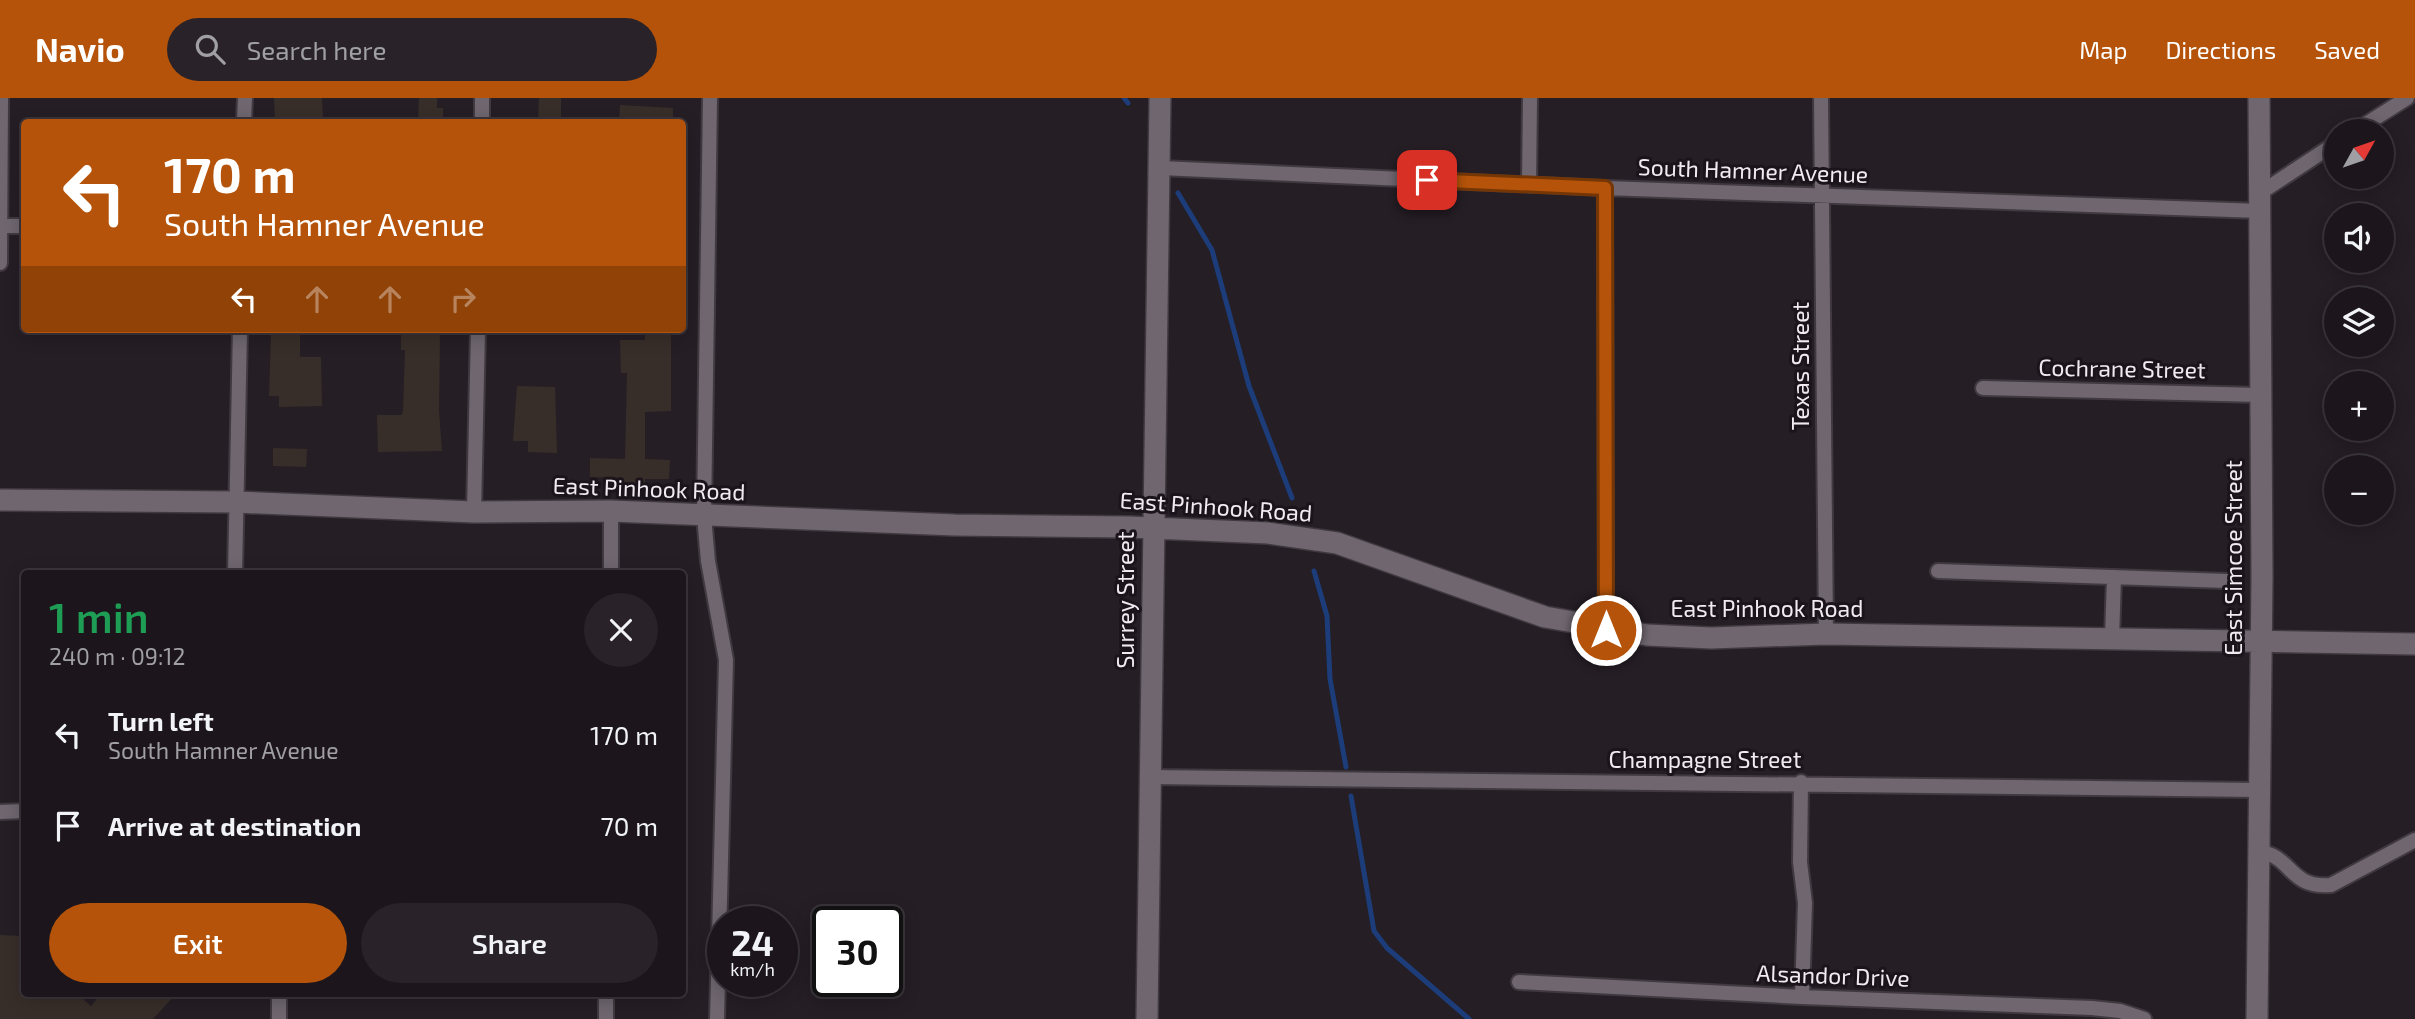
<!DOCTYPE html>
<html lang="en">
<head>
<meta charset="utf-8">
<style>
  body { margin:0; font-family:"Exo 2",sans-serif; background:#292329; color:#f1f3f6; height:100vh; display:flex; flex-direction:column; font-size:26px; white-space:nowrap }
  * { box-sizing:border-box; margin:0 }
  p { font-size:23px; color:#a09fa3 }
  .icon { flex:none; width:38px; height:38px; fill:none; stroke:currentColor; stroke-width:2; stroke-linecap:round; stroke-linejoin:round }
  .map { position:relative; flex:1; overflow:hidden }
  .panel { position:absolute; left:21px; top:472px; width:665px; height:427px; display:flex; flex-direction:column; background:#1c161c; border-radius:7px; box-shadow:0 4px 18px #0003,0 0 0 2px #3a353b }
  .panel>* { flex:none }
  .top-card { position:absolute; left:21px; top:21px; width:665px; height:214px; border-radius:7px; box-shadow:0 4px 18px #0003,0 0 0 2px #3a353b; background:#b45309; color:#fff; overflow:hidden }
  .needle { width:46px; rotate:50deg }
  .fabs { position:absolute; left:2324px; top:21px; display:grid; gap:14px }
  .fabs a { display:grid; place-items:center; width:70px; height:70px; border-radius:50%; background:#1c161c; box-shadow:0 4px 18px #0003,0 0 0 2px #3a353b; font-size:35px }
  .speed { position:absolute; left:707px; top:808px; display:flex; gap:14px; font-size:35px; font-weight:700; text-align:center }
  .speed>* { display:grid; place-content:center; width:91px; height:91px; border-radius:50%; background:#1c161c; box-shadow:0 4px 18px #0003,0 0 0 2px #3a353b; line-height:1 }
  .speed small { font-size:18px; font-weight:400 }
  .speed .limit { border:4px solid #111; border-radius:10px; background:#fff; color:#111 }
  .pin { position:absolute; display:grid; place-items:center; width:60px; height:60px; color:#fff; margin:-30px; border-radius:14px; box-shadow:0 4px 10px #0006 }
  .me { position:absolute; width:77px; margin:-38px; rotate:0deg; stroke-linejoin:round; filter:drop-shadow(0 0 5px #0008) }
  .turn { display:flex; align-items:center; gap:24px; height:147px; padding:0 28px; font-size:32px }
  .turn .icon { width:91px; height:91px; stroke-width:2.5 }
  .turn b { display:block; font-size:49px; line-height:60px }
  .lanes { display:flex; align-items:center; height:66px; padding:0 28px; background:#0003; justify-content:center; gap:35px; direction:ltr }
  .lanes .off { opacity:.35 }
  .round { display:grid; place-items:center; flex:none; width:74px; height:74px; border-radius:37px; background:#292329 }
  .overview { display:flex; align-items:center; justify-content:space-between; height:119px; padding:0 28px }
  h1 { font-size:42px; font-weight:600; line-height:52px; color:#1e9e55 }
  .action { display:flex; gap:14px; margin-top:auto; padding:14px 28px }
  .action a { flex:1; height:80px; border-radius:42px; background:#b45309; color:#fff; font-size:28px; font-weight:600; line-height:80px; text-align:center }
  .action a+a { background:#292329; color:#f1f3f6 }
  ul { padding:0; list-style:none }
  li { display:flex; align-items:center; gap:21px; height:91px; padding:0 28px }
  li div { flex:1 }
  li b { display:block; font-size:26px }
  li em { font-style:normal }
  header { display:flex; align-items:center; gap:42px; box-sizing:border-box; height:98px; padding:0 35px; background:#b45309; color:#fff }
  header strong { font-size:33px }
  nav { display:flex; gap:38px; margin-inline-start:auto; font-size:24px }
  .search { width:490px; height:63px; background:#292329; display:flex; align-items:center; gap:18px; box-sizing:border-box; padding:0 24px; border-radius:38px; color:#a09fa3; font-size:26px }
  .map>svg:first-child { display:block }
  .lines { fill:none; stroke-linecap:round; stroke-linejoin:round }
  .stream { stroke:#1c3d79; stroke-width:5 }
  .building { fill:#382e29 }
  .street-casing { stroke:#403a40; stroke-width:18 }
  .secondary-casing { stroke:#403a40; stroke-width:24 }
  .street { stroke:#6f666f; stroke-width:14 }
  .secondary { stroke:#6f666f; stroke-width:21 }
  .route-casing { stroke:#753606; stroke-width:18 }
  .route { stroke:#b45309; stroke-width:12 }
  .labels { text-anchor:middle; stroke-width:6; stroke-linejoin:round; paint-order:stroke }
  .street-label { font-size:23px; fill:#f0ebf0; stroke:#1b151b }
</style>
</head>
<body>
<header>
<strong>Navio</strong>
<div class="search"><svg class="icon" aria-label="search" viewBox="0 0 24 24"><circle cx="10" cy="10" r="6"/><path d="M15 15l6 6"/></svg>Search here</div>
<nav><a>Map</a><a>Directions</a><a>Saved</a></nav>
</header>
<div class="map">
<svg width="2415" height="921" viewBox="0 0 2415 921">
  <rect width="100%" height="100%" fill="#251e25"/>
  <g class="lines">
    <path class="stream" d="M1124,0L1128,5
      M1178,95L1212,152L1249,288L1292,400
      M1314,473L1327,518L1330,581L1346,669
      M1351,698L1374,833L1387,850L1469,921"/>
  </g>
  <path class="building" d="M274,0H322L323,19L275,22Z
    M419,0H437V10H443V24H418Z
    M539,0H561V24H538Z
    M620,7L673,10V24H619Z
    M645,231H671V313L645,314V361L670,362L669,381H645V387H622V380L590,379V360L625,361L627,275H621L620,242H645Z
    M401,233L440,234L439,313L442,353L378,354L377,317H402L403,313L405,252H401Z
    M271,235L300,236V259H321L322,308L279,309V298H269Z
    M517,288L555,289L557,355L528,354V343H513Z
    M273,350L307,351L306,369L273,368Z
    M0,837L24,838V896H77L91,908L101,896H176L153,921H0Z"/>
  <g class="lines">
    <g class="street-casing">
      <path id="street" d="M710,0L704,418L708,463L726,562L717,921
        M1821,0L1826,536
        M244,24L245,0
        M482,24V0
        M2355,33L2407,0
        M1160,70L1605,90L2260,113
        M1529,87L1530,0
        M1605,90L1606,532
        M2260,95L2336,45
        M0,128H24
        M0,165L1,0
        M1983,290L2260,297
        M474,414L478,231
        M1938,473L2227,483
        M235,476L240,231
        M611,476V413
        M2112,541L2114,479
        M1151,679L2258,692
        M1801,684L1800,764L1805,805L1802,899
        M0,714L24,713
        M2258,754C2292,756 2288,791 2331,787L2415,742
        M1519,884L1802,899L2092,910L2120,913L2144,921
        M606,896V921
        M279,921V896"/>
    </g>
    <g class="secondary-casing">
      <path id="secondary" d="M0,402L235,404L474,414L611,413L955,427L1129,429L1268,435L1337,445L1545,519L1647,537L1711,540L1826,536L2415,546
        M1147,921L1160,0
        M2257,921L2262,480L2259,0"/>
    </g>
    <use href="#street" class="street"/>
    <use href="#secondary" class="secondary"/>
  </g>
  <g class="lines">
    <g class="route-casing">
      <path id="route" d="M1427,82L1605,90L1606,532"/>
    </g>
    <use href="#route" class="route"/>
  </g>
  <g class="labels">
    <g class="street-label">
      <text transform="translate(1753 73) rotate(2)" y="8">South Hamner Avenue</text>
      <text transform="translate(1801 268) rotate(-90)" y="8">Texas Street</text>
      <text transform="translate(2122 271) rotate(1)" y="8">Cochrane Street</text>
      <text transform="translate(649 391) rotate(2)" y="8">East Pinhook Road</text>
      <text transform="translate(1216 409) rotate(4)" y="8">East Pinhook Road</text>
      <text transform="translate(2234 460) rotate(-90)" y="8">East Simcoe Street</text>
      <text transform="translate(1126 502) rotate(-90)" y="8">Surrey Street</text>
      <text x="1767" y="519">East Pinhook Road</text>
      <text x="1705" y="670">Champagne Street</text>
      <text transform="translate(1833 878) rotate(2)" y="8">Alsandor Drive</text>
    </g>
  </g>
</svg>
<div class="fabs">
<a><svg class="needle" viewBox="-14 -14 28 28"><path d="M0-13l5 13h-10z" fill="#e53935"/><path d="M0 13l5-13h-10z" fill="#a09fa3"/></svg></a>
<a><svg class="icon" aria-label="sound" viewBox="0 0 24 24"><path d="M4 9h4l5-4v14l-5-4H4zM17 9q2 3 0 6"/></svg></a>
<a><svg class="icon" aria-label="layers" viewBox="0 0 24 24"><path d="M12 4l9 5-9 5-9-5zM3 14l9 5 9-5"/></svg></a>
<a>+</a>
<a>−</a>
</div>
<div class="speed"><div>24<small>km/h</small></div><div class="limit">30</div></div>
<div class="pin" style="left:1427px;top:82px;background:#d93025"><svg class="icon" aria-label="arrive" viewBox="0 0 24 24"><path d="M6 21V4h12l-3 4 3 4H6"/></svg></div>
<svg class="me" style="left:1606px;top:532px" viewBox="-20 -20 40 40"><circle r="17" fill="#b45309" stroke="#fff" stroke-width="3"/><path d="M0-11L8 9 0 5-8 9z" fill="#fff"/></svg>
<div class="top-card">
<div class="turn"><svg class="icon" aria-label="left" viewBox="0 0 24 24"><path d="M17 20v-9H6M10 6l-5 5 5 5"/></svg><div><b>170 m</b>South Hamner Avenue</div></div>
<div class="lanes"><svg class="icon" aria-label="left" viewBox="0 0 24 24"><path d="M17 20v-9H6M10 6l-5 5 5 5"/></svg><svg class="icon off" aria-label="ahead" viewBox="0 0 24 24"><path d="M12 20V5M6 11l6-6 6 6"/></svg><svg class="icon off" aria-label="ahead" viewBox="0 0 24 24"><path d="M12 20V5M6 11l6-6 6 6"/></svg><svg class="icon off" aria-label="right" viewBox="0 0 24 24"><path d="M7 20v-9h11M14 6l5 5-5 5"/></svg></div>
</div>
<section class="panel">
<div class="overview"><div><h1>1 min</h1><p>240 m · 09:12</p></div><a class="round"><svg class="icon" aria-label="close" viewBox="0 0 24 24"><path d="M6 6l12 12M18 6L6 18"/></svg></a></div>
<ul>
<li><svg class="icon" aria-label="left" viewBox="0 0 24 24"><path d="M17 20v-9H6M10 6l-5 5 5 5"/></svg><div><b>Turn left</b><p>South Hamner Avenue</p></div><em>170 m</em></li>
<li><svg class="icon" aria-label="arrive" viewBox="0 0 24 24"><path d="M6 21V4h12l-3 4 3 4H6"/></svg><div><b>Arrive at destination</b></div><em>70 m</em></li>
</ul>
<div class="action"><a>Exit</a><a>Share</a></div>
</section>
</div>
</body>
</html>
